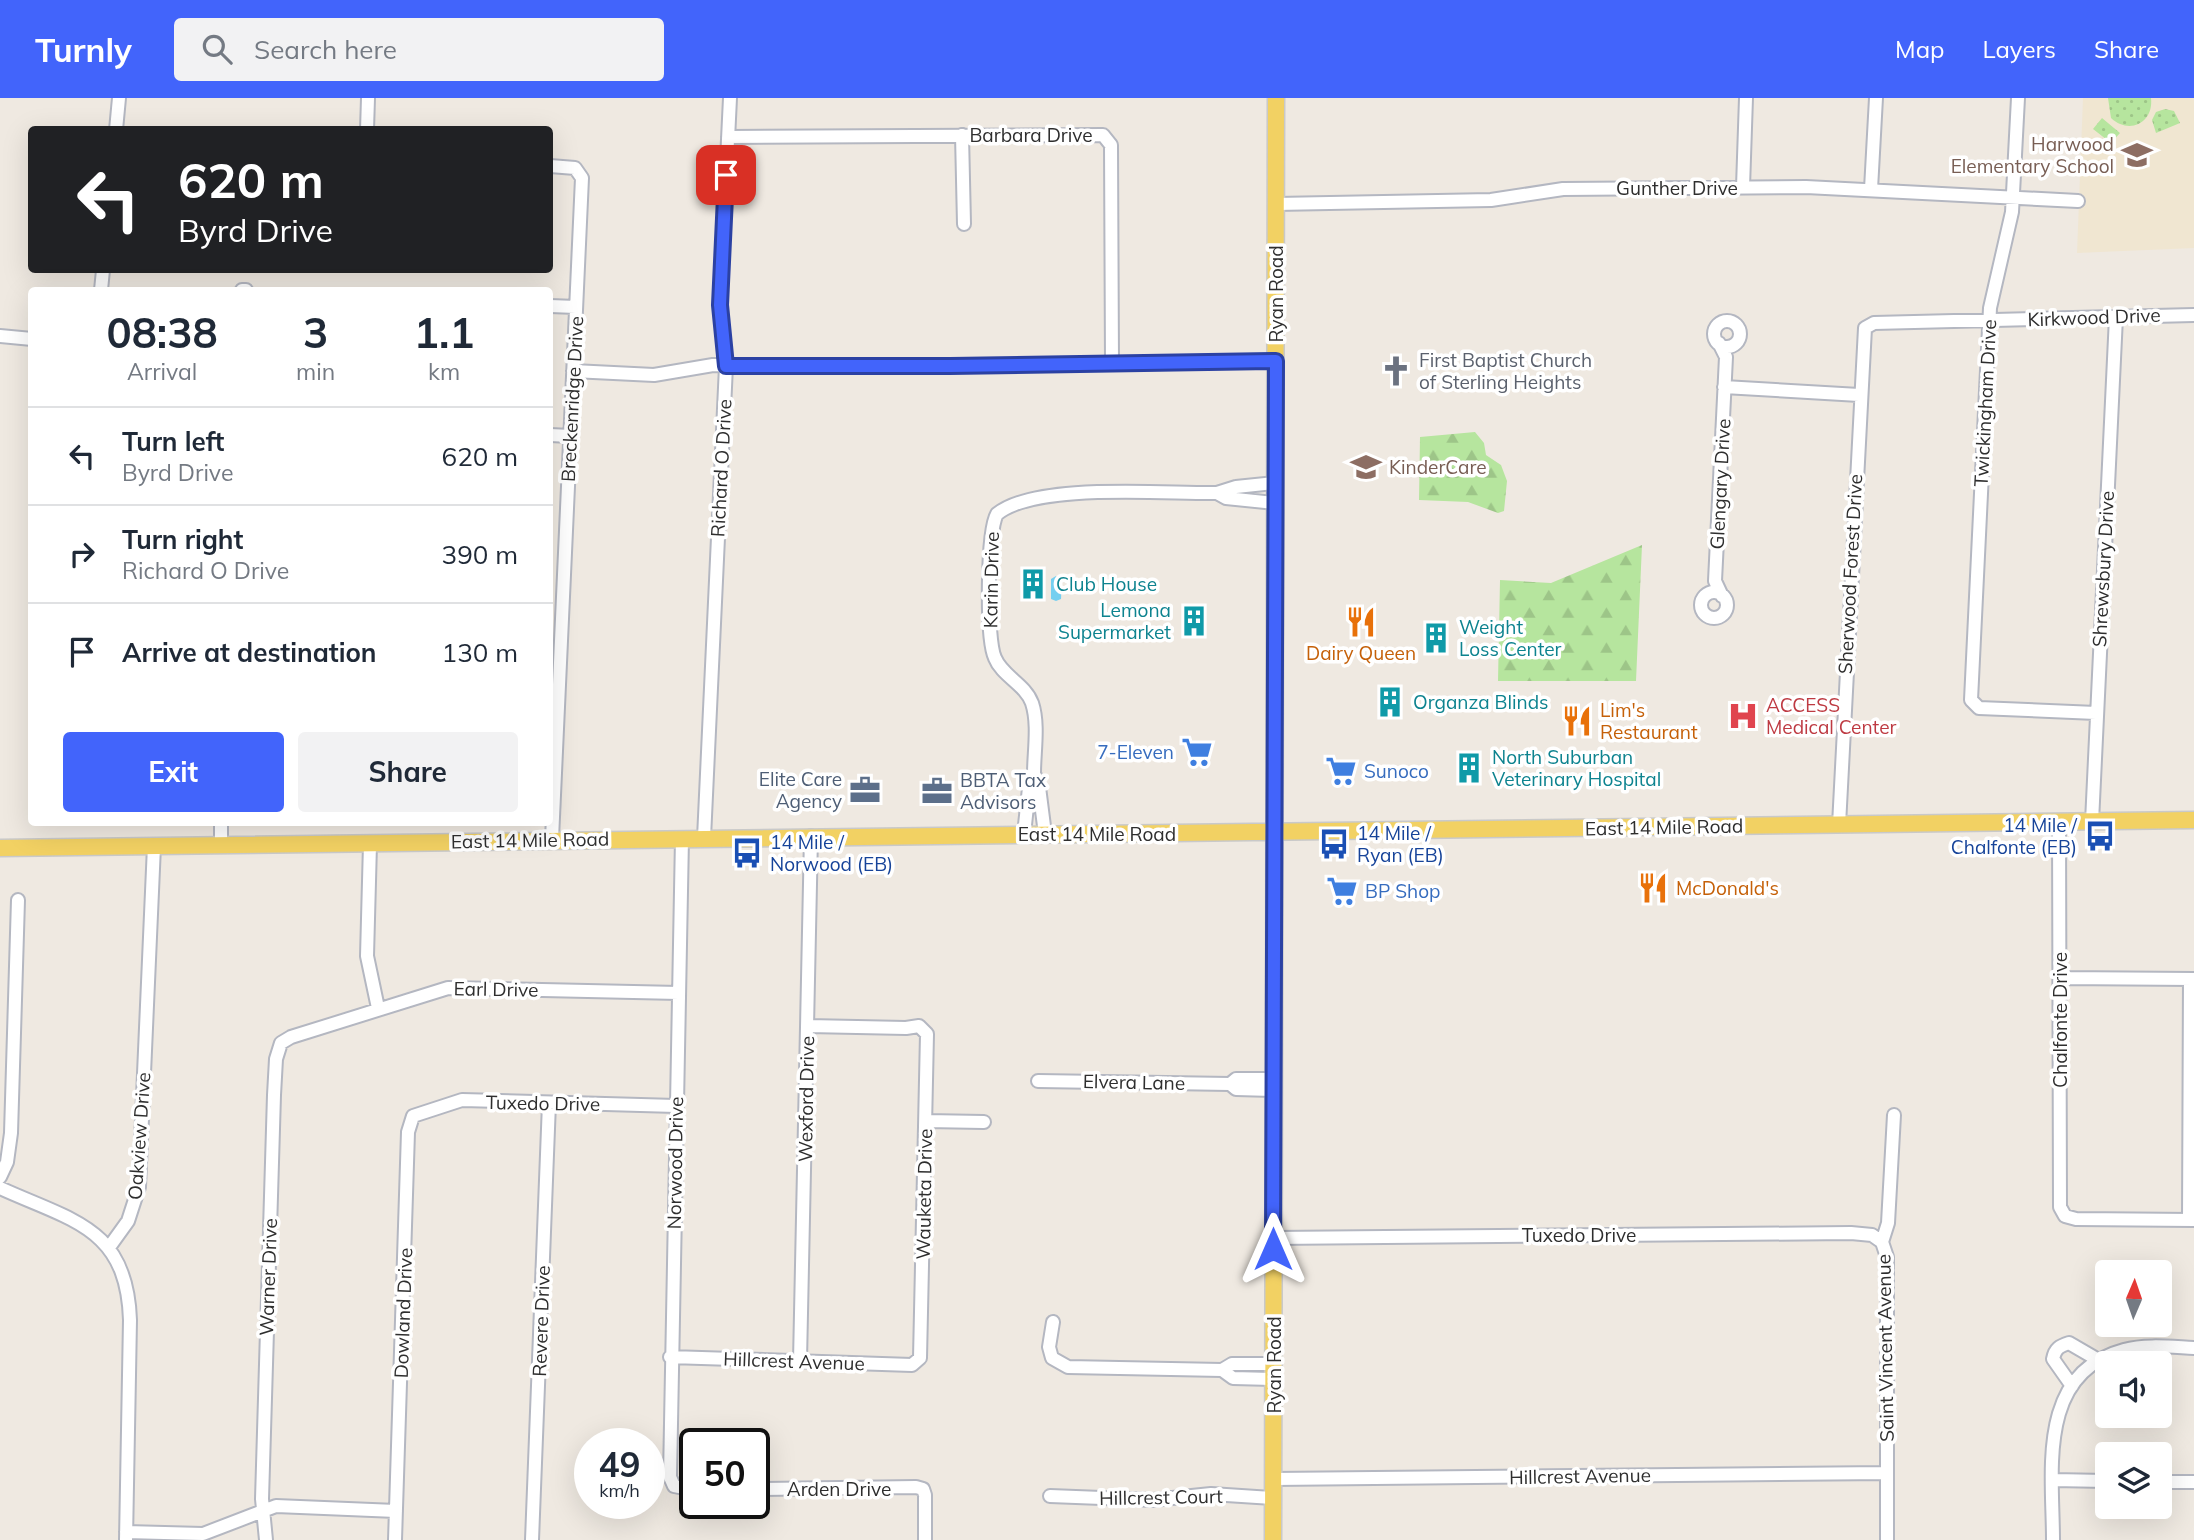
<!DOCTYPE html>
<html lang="en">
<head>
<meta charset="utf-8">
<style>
  body { margin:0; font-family:Mulish,sans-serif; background:#f2f2f3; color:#1f2937; height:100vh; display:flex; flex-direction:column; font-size:26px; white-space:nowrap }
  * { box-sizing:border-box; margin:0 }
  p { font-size:23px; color:#747a83 }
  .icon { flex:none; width:38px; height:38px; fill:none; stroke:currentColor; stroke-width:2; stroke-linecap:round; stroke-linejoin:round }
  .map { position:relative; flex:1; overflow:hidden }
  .side { position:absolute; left:28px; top:189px; width:525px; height:539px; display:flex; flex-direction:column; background:#fff; border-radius:7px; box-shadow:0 7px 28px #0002 }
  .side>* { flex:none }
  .hud { position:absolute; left:28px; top:28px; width:525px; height:147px; border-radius:7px; box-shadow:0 7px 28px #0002; background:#202124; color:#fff; overflow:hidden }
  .needle { width:46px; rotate:2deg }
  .controls { position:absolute; left:2095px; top:1162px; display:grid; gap:14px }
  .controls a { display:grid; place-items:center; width:77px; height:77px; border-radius:7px; background:#fff; box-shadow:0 7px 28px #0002; font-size:35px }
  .speed { position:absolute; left:574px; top:1330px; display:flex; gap:14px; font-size:35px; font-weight:700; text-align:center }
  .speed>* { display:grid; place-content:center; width:91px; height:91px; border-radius:50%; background:#fff; box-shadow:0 7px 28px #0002; line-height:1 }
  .speed small { font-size:18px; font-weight:400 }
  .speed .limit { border:4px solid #111; border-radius:10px; background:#fff; color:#111 }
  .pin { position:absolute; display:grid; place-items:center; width:60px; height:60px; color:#fff; margin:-30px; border-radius:14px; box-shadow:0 4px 10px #0006 }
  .me { position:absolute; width:77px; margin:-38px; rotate:0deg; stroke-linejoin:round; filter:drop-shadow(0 0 5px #0008) }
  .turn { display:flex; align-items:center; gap:24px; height:147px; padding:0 35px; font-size:32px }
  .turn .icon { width:91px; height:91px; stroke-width:2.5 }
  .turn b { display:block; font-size:49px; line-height:60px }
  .eta { display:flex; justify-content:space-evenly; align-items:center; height:119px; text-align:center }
  .eta b { font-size:42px; font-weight:700; line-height:49px }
  .action { display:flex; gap:14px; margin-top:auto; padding:14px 35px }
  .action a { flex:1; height:80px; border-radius:7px; background:#4264fb; color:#fff; font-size:28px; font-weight:700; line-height:80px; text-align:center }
  .action a+a { background:#f2f2f3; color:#1f2937 }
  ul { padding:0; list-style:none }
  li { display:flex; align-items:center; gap:21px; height:98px; padding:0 35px; border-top:2px solid #e0e1e3 }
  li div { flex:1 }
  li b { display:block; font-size:26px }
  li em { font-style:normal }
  header { display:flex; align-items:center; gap:42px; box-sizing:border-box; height:98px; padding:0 35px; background:#4264fb; color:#fff }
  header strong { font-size:33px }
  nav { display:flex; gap:38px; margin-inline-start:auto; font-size:24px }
  .search { width:490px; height:63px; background:#f2f2f3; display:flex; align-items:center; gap:18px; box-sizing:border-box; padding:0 24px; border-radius:7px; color:#747a83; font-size:26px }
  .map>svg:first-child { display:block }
  .education { fill:#f0e6d1 }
  .forest { fill:url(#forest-firs) }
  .park { fill:url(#park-dots) }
  .water { fill:#75cff0 }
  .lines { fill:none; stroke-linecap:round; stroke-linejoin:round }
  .minor-casing { stroke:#b4b7c1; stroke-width:16 }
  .major-casing { stroke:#c9c9c9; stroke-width:19 }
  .minor { stroke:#fff; stroke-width:12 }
  .major { stroke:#f2d163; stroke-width:16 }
  .route-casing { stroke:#2b41a3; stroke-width:18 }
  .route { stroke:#4264fb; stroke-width:12 }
  .labels { text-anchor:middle; stroke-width:7; stroke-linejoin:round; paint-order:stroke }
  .street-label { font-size:19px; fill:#2e2e2e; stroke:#fff }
  .education-label { font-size:19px; fill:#785e54; stroke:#fff; text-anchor:end }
  .worship-label { font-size:19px; fill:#5b616d; stroke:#fff; text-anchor:start }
  .culture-label { font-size:19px; fill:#0d838f; stroke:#fff; text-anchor:start }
  .food-label { font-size:19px; fill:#c56008; stroke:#fff; text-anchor:start }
  .health-label { font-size:19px; fill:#be3a42; stroke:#fff; text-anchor:start }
  .shop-label { font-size:19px; fill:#366cbe; stroke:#fff; text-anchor:start }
  .service-label { font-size:19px; fill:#4e5e75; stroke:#fff; text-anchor:end }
  .transit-label { font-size:19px; fill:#164399; stroke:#fff; text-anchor:start }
</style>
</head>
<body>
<header>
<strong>Turnly</strong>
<div class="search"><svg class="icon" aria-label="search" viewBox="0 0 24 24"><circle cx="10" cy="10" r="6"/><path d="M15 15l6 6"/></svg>Search here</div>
<nav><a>Map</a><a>Layers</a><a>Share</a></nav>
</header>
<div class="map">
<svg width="2194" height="1442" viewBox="0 0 2194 1442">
  <defs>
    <pattern id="forest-firs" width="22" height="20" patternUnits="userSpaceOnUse" patternTransform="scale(1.75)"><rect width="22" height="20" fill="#b6e59e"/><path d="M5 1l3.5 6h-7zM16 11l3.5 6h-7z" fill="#9dc588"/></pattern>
    <pattern id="park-dots" width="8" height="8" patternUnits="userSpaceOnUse" patternTransform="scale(1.75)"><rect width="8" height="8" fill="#b6e59e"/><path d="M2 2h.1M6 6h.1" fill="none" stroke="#9dc588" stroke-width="1.8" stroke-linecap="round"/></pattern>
  </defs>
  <rect width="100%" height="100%" fill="#efe9e1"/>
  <path class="education" d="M2083,0H2194V150L2077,155Z"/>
  <path class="forest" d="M1475,334L1484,345L1486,357L1501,367L1507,383L1504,413L1498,415L1468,404L1419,402L1420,339Z
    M1642,447L1636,583H1498L1500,482L1551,485Z"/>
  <path class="park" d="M2108,0H2151C2154,25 2129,37 2111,20Z
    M2165,11L2174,13L2180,25L2156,35L2152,22L2156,14Z
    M2102,20L2120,35L2111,45L2093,31Z"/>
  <path class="water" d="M1056,478L1062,481L1061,501L1056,503L1051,501V481Z"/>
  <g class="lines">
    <g class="minor-casing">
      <path id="minor" d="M2018,0L2012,114L1990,210L1971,602L1979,610L2096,615
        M116,32L119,0
        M367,32L368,0
        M962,37L964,126
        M728,39L1103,37L1111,47L1112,266
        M550,68L575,70L582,80L552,741
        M1743,89L1746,0
        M1871,91L1876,0
        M1276,106L1491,102L1563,91L1806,89L2078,103
        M101,192L103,172
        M242,192H246
        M550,208L576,209
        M1714 236a13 13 0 1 1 26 0a13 13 0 1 1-26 0Z
        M0,238L32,241
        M1719,245L1726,259L1715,483L1722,498
        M573,273L654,277L713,267L950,268L1276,263
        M1724,289L1859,297
        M550,337L570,338
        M1275,405L1226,400L1217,395L1236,389L1275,385
        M1701 507a13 13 0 1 1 26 0a13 13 0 1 1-26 0Z
        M1034,675C1034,654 1039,626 1032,605C1025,586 1002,578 995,560C986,541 987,433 997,416C1036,384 1165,396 1217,395
        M2059,724L2060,1109L2065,1118L2076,1121L2194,1122
        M2092,724L2116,219
        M1839,727L1865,230L1874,225L2194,217
        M1024,736L1029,690L1034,675L1039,689L1045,736
        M682,740L670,1379L674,1388L695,1392
        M704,740L726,268L720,207L730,0
        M370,746L367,858L378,910
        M221,748V724
        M2060,880L2194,881
        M1038,983L1230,986L1236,991L1273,992
        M1230,986L1236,981H1274
        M926,1023L984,1024
        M0,1079L7,1064L11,1035L18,802
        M0,1090C72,1123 127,1129 130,1222L126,1442
        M2189,1122L2190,881
        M1273,1140L1851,1135L1872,1137L1882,1144
        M110,1148L128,1123L139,1089L154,748
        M1053,1224L1049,1249L1052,1260L1068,1269L1222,1272L1232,1266H1275
        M670,1259L912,1267L920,1260L927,936L919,928L906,930L808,928
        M800,1263L811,738
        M1222,1272L1233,1280L1275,1281
        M2072,1288L2053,1261C2055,1250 2060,1248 2069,1245L2100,1263
        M1273,1381L1886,1375
        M2053,1382L2107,1383
        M2160,1384H2194
        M754,1391L916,1389L923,1391L925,1397V1442
        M1050,1398L1153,1402L1211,1396L1273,1400
        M126,1434L203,1436L276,1408L396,1413
        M266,1442L262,1401L274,997L276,961L281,945L291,939L448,890L679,895
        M395,1442L408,1034L413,1018L462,1002L676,1008
        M532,1442L549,1005
        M1887,1442V1159L1882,1144L1888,1125L1894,1017
        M2053,1442C2053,1374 2036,1275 2124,1252C2146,1246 2171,1249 2194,1250"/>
    </g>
    <g class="major-casing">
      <path id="major" d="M0,750L2194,722
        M1273,1442L1276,0"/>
    </g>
    <use href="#minor" class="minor"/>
    <use href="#major" class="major"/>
  </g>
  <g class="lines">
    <g class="route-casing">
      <path id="route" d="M726,77L720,207L726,268H950L1276,263L1273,1151"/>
    </g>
    <use href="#route" class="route"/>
  </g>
  <defs>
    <g id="school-bare" transform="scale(2.415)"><path d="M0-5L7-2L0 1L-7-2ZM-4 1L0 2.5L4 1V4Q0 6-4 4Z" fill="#8d6e63" stroke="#fff" stroke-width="2.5" paint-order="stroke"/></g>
    <g id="church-bare" transform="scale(2.415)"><path d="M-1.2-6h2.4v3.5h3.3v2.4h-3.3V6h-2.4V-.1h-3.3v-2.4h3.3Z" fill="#6b7280" stroke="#fff" stroke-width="2.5" paint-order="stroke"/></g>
    <g id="building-bare" transform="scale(2.415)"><path d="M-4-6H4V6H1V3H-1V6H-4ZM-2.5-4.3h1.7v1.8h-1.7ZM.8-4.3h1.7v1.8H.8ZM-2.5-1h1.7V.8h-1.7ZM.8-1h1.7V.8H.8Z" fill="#0f9aa8" stroke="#fff" stroke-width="2.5" paint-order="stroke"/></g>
    <g id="restaurant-bare" transform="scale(2.415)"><path d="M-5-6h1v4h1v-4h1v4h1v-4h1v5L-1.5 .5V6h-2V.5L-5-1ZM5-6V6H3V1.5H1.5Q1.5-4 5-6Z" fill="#e8710a" stroke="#fff" stroke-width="2.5" paint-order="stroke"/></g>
    <g id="hospital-bare" transform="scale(2.415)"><path d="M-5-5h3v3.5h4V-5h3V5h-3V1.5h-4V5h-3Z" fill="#e0444e" stroke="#fff" stroke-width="2.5" paint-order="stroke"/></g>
    <g id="supermarket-bare" transform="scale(2.415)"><path d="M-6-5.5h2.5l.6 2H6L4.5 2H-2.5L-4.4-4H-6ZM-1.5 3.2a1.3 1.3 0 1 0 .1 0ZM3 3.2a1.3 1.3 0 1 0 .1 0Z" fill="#3f7fe0" stroke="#fff" stroke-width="2.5" paint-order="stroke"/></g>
    <g id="office-bare" transform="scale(2.415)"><path d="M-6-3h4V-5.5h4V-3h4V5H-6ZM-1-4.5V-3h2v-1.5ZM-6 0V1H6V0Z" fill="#5c6f8a" stroke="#fff" stroke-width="2.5" paint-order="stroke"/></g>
    <g id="bus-bare" transform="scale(2.415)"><path d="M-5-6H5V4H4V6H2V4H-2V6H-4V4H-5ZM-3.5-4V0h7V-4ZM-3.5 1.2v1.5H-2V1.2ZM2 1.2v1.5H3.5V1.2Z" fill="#1a4fb4" stroke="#fff" stroke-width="2.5" paint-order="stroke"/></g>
  </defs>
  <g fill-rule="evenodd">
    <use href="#school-bare" x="2137" y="57"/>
    <use href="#church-bare" x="1396" y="273"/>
    <use href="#school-bare" x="1366" y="369"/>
    <use href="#building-bare" x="1033" y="486"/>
    <use href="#building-bare" x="1194" y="523"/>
    <use href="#restaurant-bare" x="1361" y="524"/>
    <use href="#building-bare" x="1436" y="540"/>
    <use href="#building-bare" x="1390" y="604"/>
    <use href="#hospital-bare" x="1743" y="618"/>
    <use href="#restaurant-bare" x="1577" y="623"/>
    <use href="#supermarket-bare" x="1197" y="654"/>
    <use href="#building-bare" x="1469" y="670"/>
    <use href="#supermarket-bare" x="1341" y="673"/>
    <use href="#office-bare" x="865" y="692"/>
    <use href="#office-bare" x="937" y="693"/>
    <use href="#bus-bare" x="2100" y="738"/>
    <use href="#bus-bare" x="1334" y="746"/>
    <use href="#bus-bare" x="747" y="755"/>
    <use href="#restaurant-bare" x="1653" y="790"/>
    <use href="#supermarket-bare" x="1342" y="793"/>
  </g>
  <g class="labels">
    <g class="street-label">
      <text x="1031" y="44">Barbara Drive</text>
      <text x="1677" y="97">Gunther Drive</text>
      <text transform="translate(1276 196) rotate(-90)" y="7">Ryan Road</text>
      <text transform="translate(2094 219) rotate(-2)" y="7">Kirkwood Drive</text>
      <text transform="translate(572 301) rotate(-87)" y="7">Breckenridge Drive</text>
      <text transform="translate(1985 305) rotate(-87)" y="7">Twickingham Drive</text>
      <text transform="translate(721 370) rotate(-87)" y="7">Richard O Drive</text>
      <text transform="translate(1720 386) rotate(-87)" y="7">Glengary Drive</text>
      <text transform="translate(2103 471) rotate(-87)" y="7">Shrewsbury Drive</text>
      <text transform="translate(1850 476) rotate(-87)" y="7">Sherwood Forest Drive</text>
      <text transform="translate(991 482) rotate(-89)" y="7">Karin Drive</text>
      <text transform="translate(1664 729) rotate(-1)" y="7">East 14 Mile Road</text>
      <text x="1097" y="743">East 14 Mile Road</text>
      <text transform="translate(530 742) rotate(-1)" y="7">East 14 Mile Road</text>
      <text transform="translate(496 891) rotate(1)" y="7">Earl Drive</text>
      <text transform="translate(2060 922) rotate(-90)" y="7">Chalfonte Drive</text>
      <text transform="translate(1134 984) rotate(1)" y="7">Elvera Lane</text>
      <text transform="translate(806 1001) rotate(-89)" y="7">Wexford Drive</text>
      <text transform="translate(543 1005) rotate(1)" y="7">Tuxedo Drive</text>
      <text transform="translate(139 1038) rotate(-86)" y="7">Oakview Drive</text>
      <text transform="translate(675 1065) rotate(-89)" y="7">Norwood Drive</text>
      <text transform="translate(924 1096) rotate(-89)" y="7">Wauketa Drive</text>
      <text x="1579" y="1144">Tuxedo Drive</text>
      <text transform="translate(268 1179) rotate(-88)" y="7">Warner Drive</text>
      <text transform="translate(403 1215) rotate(-88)" y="7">Dowland Drive</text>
      <text transform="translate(541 1223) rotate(-88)" y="7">Revere Drive</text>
      <text transform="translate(1885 1250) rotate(-91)" y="7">Saint Vincent Avenue</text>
      <text transform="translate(794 1263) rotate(2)" y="7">Hillcrest Avenue</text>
      <text transform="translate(1274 1267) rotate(-90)" y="7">Ryan Road</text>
      <text transform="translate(1580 1378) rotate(-1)" y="7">Hillcrest Avenue</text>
      <text x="839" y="1398">Arden Drive</text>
      <text transform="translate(1161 1399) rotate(-1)" y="7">Hillcrest Court</text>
    </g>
    <g class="education-label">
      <text x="2114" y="53">Harwood<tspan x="2114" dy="22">Elementary School</tspan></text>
      <text x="1389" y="376" text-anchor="start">KinderCare</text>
    </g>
    <g class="worship-label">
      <text x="1419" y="269">First Baptist Church<tspan x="1419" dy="22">of Sterling Heights</tspan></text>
    </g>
    <g class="culture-label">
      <text x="1056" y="493">Club House</text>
      <text x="1171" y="519" text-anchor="end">Lemona<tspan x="1171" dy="22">Supermarket</tspan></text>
      <text x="1459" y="536">Weight<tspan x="1459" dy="22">Loss Center</tspan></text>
      <text x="1413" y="611">Organza Blinds</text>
      <text x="1492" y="666">North Suburban<tspan x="1492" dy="22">Veterinary Hospital</tspan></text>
    </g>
    <g class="food-label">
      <text x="1361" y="562" text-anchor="middle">Dairy Queen</text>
      <text x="1600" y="619">Lim's<tspan x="1600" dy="22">Restaurant</tspan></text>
      <text x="1676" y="797">McDonald's</text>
    </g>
    <g class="health-label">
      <text x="1766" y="614">ACCESS<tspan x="1766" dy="22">Medical Center</tspan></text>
    </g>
    <g class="shop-label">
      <text x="1174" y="661" text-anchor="end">7-Eleven</text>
      <text x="1364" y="680">Sunoco</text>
      <text x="1365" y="800">BP Shop</text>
    </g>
    <g class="service-label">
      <text x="842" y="688">Elite Care<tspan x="842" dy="22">Agency</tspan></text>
      <text x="960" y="689" text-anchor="start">BBTA Tax<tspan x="960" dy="22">Advisors</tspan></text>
    </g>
    <g class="transit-label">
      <text x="2077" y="734" text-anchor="end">14 Mile /<tspan x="2077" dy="22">Chalfonte (EB)</tspan></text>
      <text x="1357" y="742">14 Mile /<tspan x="1357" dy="22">Ryan (EB)</tspan></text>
      <text x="770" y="751">14 Mile /<tspan x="770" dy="22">Norwood (EB)</tspan></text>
    </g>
  </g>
</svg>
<div class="controls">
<a><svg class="needle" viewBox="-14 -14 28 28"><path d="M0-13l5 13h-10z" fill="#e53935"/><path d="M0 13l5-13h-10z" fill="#747a83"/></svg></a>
<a><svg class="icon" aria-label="sound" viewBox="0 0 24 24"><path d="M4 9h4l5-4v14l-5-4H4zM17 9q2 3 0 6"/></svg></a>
<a><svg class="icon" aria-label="layers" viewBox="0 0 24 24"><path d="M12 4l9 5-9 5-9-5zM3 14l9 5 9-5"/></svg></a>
</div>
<div class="speed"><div>49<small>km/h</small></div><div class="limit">50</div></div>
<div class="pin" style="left:726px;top:77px;background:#d93025"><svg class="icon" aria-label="arrive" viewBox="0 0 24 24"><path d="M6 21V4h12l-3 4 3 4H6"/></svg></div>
<svg class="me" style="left:1273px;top:1151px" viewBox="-20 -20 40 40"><path d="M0-17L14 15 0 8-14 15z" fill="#4264fb" stroke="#fff" stroke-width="4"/></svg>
<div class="hud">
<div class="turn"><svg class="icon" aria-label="left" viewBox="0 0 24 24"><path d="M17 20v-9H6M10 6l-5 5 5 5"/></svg><div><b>620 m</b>Byrd Drive</div></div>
</div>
<section class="side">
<div class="eta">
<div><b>08:38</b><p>Arrival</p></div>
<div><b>3</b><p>min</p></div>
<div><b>1.1</b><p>km</p></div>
</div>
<ul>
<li><svg class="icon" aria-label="left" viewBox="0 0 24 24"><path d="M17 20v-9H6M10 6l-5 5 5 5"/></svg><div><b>Turn left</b><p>Byrd Drive</p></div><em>620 m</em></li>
<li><svg class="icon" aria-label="right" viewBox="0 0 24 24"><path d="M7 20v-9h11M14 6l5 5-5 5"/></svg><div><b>Turn right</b><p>Richard O Drive</p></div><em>390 m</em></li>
<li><svg class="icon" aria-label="arrive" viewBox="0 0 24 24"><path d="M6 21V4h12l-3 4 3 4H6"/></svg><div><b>Arrive at destination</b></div><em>130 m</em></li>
</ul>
<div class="action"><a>Exit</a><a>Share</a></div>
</section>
</div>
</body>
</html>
